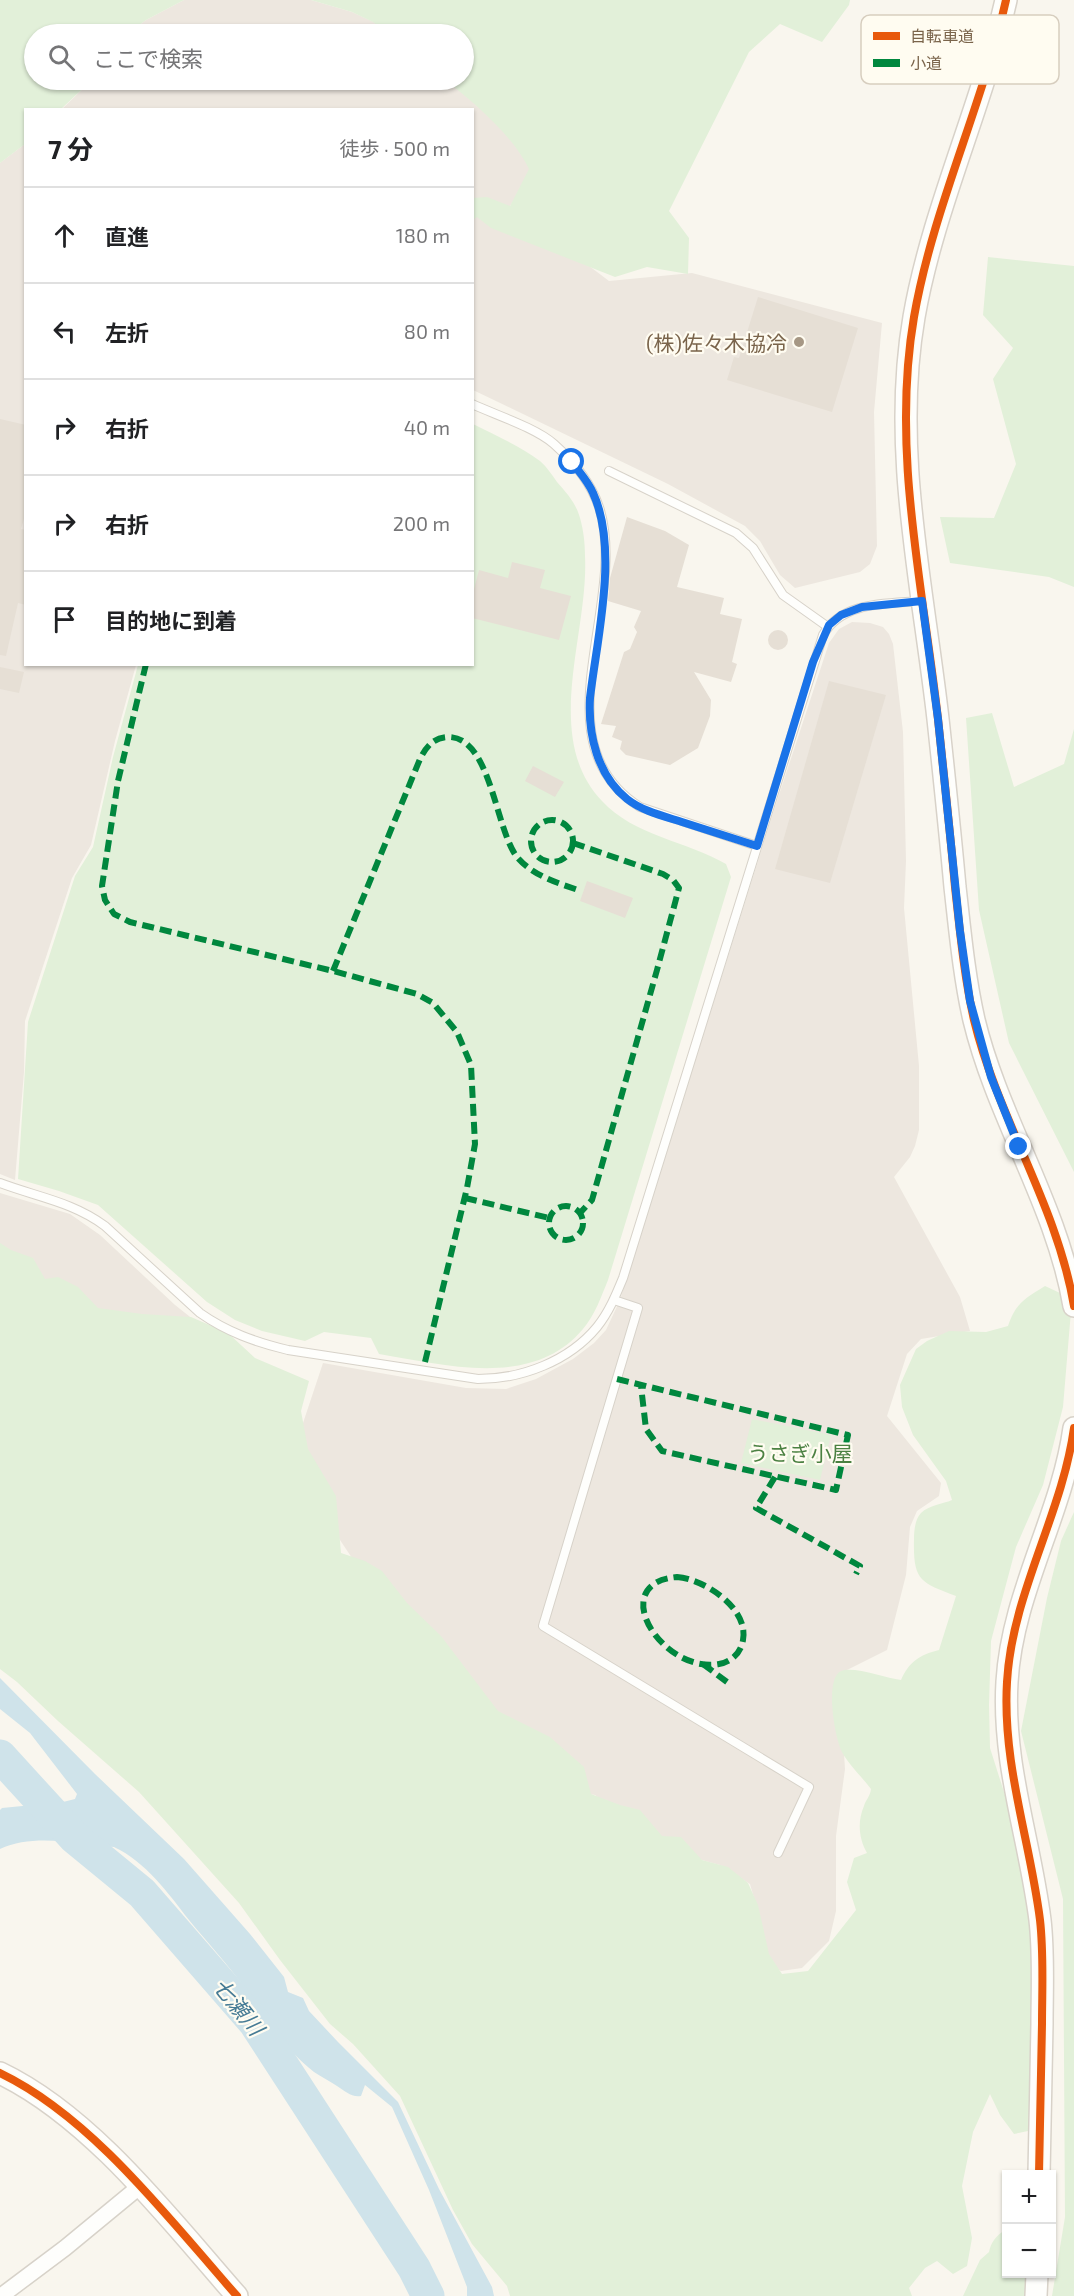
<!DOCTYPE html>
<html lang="ja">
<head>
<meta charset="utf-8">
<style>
	body { margin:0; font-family:"Exo 2","Noto Sans JP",sans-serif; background:#f2f2f2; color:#202124 }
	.controls { position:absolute; right:18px; bottom:18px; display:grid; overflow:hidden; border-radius:0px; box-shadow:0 2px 4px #0004 }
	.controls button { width:54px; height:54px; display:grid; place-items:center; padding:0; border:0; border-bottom:2px solid #e0e0e0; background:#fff; color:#202124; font:30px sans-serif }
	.stop { position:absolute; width:18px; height:18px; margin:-14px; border:4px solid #1a73e8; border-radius:50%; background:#fff }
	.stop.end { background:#1a73e8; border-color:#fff; box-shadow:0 2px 6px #0008 }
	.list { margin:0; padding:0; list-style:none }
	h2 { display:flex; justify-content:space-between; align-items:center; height:78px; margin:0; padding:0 24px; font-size:26px }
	h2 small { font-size:20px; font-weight:400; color:#757577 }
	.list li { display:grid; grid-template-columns:39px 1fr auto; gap:18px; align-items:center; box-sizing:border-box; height:96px; padding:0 24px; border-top:2px solid #e0e0e0 }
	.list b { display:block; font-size:22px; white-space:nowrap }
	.list em { font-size:20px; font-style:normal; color:#757577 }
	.icon { flex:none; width:33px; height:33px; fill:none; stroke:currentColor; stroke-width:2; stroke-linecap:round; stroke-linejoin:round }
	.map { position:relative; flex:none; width:1074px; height:2296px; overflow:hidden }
	.search { position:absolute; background:#fff; box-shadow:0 2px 4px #0004; left:24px; top:24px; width:450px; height:66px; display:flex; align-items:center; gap:15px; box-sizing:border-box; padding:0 21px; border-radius:33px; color:#757577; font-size:22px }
	.panel { position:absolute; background:#fff; box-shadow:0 2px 4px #0004; left:24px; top:108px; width:450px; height:558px; border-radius:0px }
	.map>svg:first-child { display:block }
</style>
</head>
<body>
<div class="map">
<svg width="1074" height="2296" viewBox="0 0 1074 2296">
	<rect width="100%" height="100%" fill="#f9f6ee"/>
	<g fill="#ede7df">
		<polygon points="184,0 311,0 352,12 400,34 127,34 146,20"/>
		<polygon points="92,80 458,80 540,162 510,206 609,281 692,273 882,323 874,412 877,546 870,564 860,572 795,588 780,575 760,541 745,526 668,484 473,390 472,110 61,110"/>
		<polygon points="25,144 26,664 136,665 115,741 91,845 72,878 25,1021 24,1072 15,1180 0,1174 0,163"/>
		<polygon points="852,622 870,623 883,627 889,634 893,644 903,732 906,861 904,908 919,1066 919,1130 915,1146 910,1157 894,1177 960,1297 970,1331 921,1339 907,1354 887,1416 941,1483 939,1496 917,1511 910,1527 906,1575 887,1650 847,1670 841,1707 845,1769 836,1836 836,1911 829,1941 802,1968 781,1971 768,1964 761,1922 750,1884 720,1865 673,1852 595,1795 567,1790 352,1558 334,1531 308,1464 301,1429 323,1363 466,1388 506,1389 536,1379 573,1359 594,1343 606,1330 620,1300 773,813 829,643 839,629"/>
		<polygon points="0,1193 70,1214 100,1235 175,1305 199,1324 188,1341 0,1289"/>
	</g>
	<g fill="#e2f0d9">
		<polygon points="0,0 184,0 146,20 127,34 34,34 34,80 92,80 61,109 26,110 25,144 0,163"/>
		<path d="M311,0H850L849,5L822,42L780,24L749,52L669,211L689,238L688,274L647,267L615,277L491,228L477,217L473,220V198L487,197L510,206L529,169C514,137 473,101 445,80H464V34H389L373,22L352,12Z"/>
		<polygon points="988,257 1074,266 1074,587 1049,577 950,563 940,517 994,518 1016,464 993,379 1013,348 983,315"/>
		<path d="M473,424C495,435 520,446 540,461C547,467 552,475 557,482C565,491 574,501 578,512C583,525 585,542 585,556C589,634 541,737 602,801C634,836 687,841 726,864L731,877L608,1280C601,1297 595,1315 583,1329C533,1389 445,1365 379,1354L371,1338L324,1332L305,1341L262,1331L235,1320L207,1302L98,1205L59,1191L18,1179L28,1022L75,876L93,847L113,757L138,665L472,664Z"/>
		<polygon points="992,713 1014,787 1064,764 1074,729 1074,1172 1009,1043 979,910 966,718"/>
		<path d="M0,1243L11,1250L33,1258L45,1279L58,1277L78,1287L98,1308L142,1314L191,1317L228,1333L255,1358L309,1381L301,1411L308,1449L336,1496L341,1553L365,1561L382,1571L407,1603L441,1636L498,1711L550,1737L584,1767L591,1794L620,1805L640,1810L662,1836L681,1837L702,1860L728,1867L748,1883L758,1905L769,1954L782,1974L808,1971L856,1910L847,1882L854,1858L867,1853C859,1839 857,1822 864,1806C866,1799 870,1797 871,1789C862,1777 849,1765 842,1752C835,1739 824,1679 841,1671C854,1666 885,1678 901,1680C909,1662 919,1655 939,1650L956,1596C920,1582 913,1581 914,1539C914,1531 915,1519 921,1513C929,1505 943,1504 952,1500L946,1481L913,1435L902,1407L900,1385L916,1349L927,1341L949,1331L986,1332L1008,1326C1016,1303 1024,1299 1045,1286L1060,1293L1071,1311L1063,1407L1043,1485L1016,1547L991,1641L989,1705L990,1748L1010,1811L1028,1901L1034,1974L1030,2030L1032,2094L1028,2131L1014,2134L1000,2115L990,2094L973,2132L962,2186L972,2238L967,2266L953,2274L937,2261L925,2268L909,2288L912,2296H510L507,2286L472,2244L453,2210L400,2096L353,2044L330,2024L280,1960L239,1903L139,1792L58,1721L17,1682L0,1669Z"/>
		<polygon points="752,1419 831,1435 820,1480 741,1463"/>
		<polygon points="1074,1512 1074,2296 1052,2296 1065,2217 1063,1899 1021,1731 1047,1598 1061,1541"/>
		<path d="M1005,2230H1006V2274H1025V2296H963L980,2260L989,2252C991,2242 996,2236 1005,2230Z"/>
	</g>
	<path fill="#cfe3ea" d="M0,1678L95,1774L184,1859L250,1934L284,1977L288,1992L303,1998L309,2011L338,2042L398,2102L439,2189L492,2287L494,2296H467V2287L429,2190L392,2107L365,2085L361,2096C352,2098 345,2091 337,2086C330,2081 321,2077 314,2072C286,2050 267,2020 247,1991C229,1966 208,1943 189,1920C168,1893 146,1862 114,1847C78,1844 34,1833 0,1849V1810L2,1808L63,1802L75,1799L77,1794L30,1733L0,1709Z"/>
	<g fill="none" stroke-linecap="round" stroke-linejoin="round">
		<polyline stroke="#cfe3ea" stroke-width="33" points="0,1756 75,1838 142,1893 255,2023 414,2268 428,2296"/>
	</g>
	<g fill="#e6dfd5">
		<polygon points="758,297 858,328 832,412 727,380 734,357 739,358"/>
		<polygon points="0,419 26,425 26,512 21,529 26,530 26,605 18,603 6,656 0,655"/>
		<polygon points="627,517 665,531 689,545 677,587 724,598 720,614 742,619 732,662 737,664 731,682 694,672 711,700 710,716 698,748 670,765 626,755 620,749 622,741 612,737 616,726 601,724 624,652 630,649 637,632 634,627 641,611 608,601 610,578"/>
		<polygon points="512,562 545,570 540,588 571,596 559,640 472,618 472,597 479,570 508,578"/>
		<circle cx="778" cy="640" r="10"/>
		<polygon points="0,667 24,672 19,693 0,689"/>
		<polygon points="829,681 886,695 830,883 775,869"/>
		<polygon points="533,766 564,782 555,797 525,781"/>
		<polygon points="587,881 633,898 625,918 580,901"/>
	</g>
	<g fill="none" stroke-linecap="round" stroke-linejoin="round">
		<g stroke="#d7d2c9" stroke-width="10">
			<g id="lane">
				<path d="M472,404C496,415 536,428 554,444C573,461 591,483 599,507C630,602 536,742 640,807L757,846"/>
				<polyline points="609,471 736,533 753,548 783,595 828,627"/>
				<path d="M0,1183C37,1197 73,1202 105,1226L200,1313C227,1332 255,1342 288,1350L478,1379C522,1379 569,1361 597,1327C609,1312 616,1295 623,1278L823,635C842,601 887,604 921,601"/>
				<polyline points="614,1300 638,1308 543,1626 809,1787 778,1853"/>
			</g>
		</g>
		<g stroke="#d7d2c9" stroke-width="18">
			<polyline id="street" points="1,2296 65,2248 139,2187"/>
		</g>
		<g stroke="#d8d2c9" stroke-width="24">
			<g id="secondary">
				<path d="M1006,0C982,107 933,208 914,317C891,450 923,586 938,719C944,775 950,831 955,887C960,931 964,976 974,1020C998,1119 1057,1205 1074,1306"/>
				<path d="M0,2073C92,2117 170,2220 237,2296"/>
				<path d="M1039,2174C1040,2124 1041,2074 1042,2024C1042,1990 1044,1955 1040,1920C1030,1840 1002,1764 1007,1682C1012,1593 1062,1515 1074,1428"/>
				<polyline points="1036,2296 1037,2274"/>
			</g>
		</g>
		<use href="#lane" stroke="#fefefc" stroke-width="8"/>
		<use href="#street" stroke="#fefefc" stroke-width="15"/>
		<use href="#secondary" stroke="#fefefc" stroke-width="21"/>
		<g stroke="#00873e" stroke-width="6" stroke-dasharray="12 6" stroke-linecap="butt">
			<polyline points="146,664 118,781 102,886 105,900 114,914 130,922 333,971 417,994 433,1003 457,1032 471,1065 475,1144 467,1188 425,1362"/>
			<circle cx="552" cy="841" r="21"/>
			<polyline points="573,843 663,874 673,880 679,888 657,970 592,1200 580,1213"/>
			<path d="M333,971L420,759C426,747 433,738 447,737C491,735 495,829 517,857C533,876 558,883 581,891"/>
			<polyline points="465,1198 549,1218"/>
			<circle cx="566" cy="1223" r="17"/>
			<polyline points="617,1379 848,1435 836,1490 662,1451 646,1429 641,1386"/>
			<polyline points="775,1477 756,1508 860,1566 856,1574"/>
			<path d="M677,1577C704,1579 749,1608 743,1640C741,1653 731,1662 719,1664C662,1674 605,1583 677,1577Z"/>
			<polyline points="703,1664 727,1682"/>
		</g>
		<g stroke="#fffcf1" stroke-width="11">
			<g id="cycleway">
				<path d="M1006,0C982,107 933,208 914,317C891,450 923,586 938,719C944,775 950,831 955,887C960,931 964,976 974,1020C998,1119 1057,1205 1074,1306"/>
				<path d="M0,2073C92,2117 170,2220 237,2296"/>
				<path d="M1039,2174C1040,2124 1041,2074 1042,2024C1042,1990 1044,1955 1040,1920C1030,1840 1002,1764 1007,1682C1012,1593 1062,1515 1074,1428"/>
			</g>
		</g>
		<use href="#cycleway" stroke="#e8590c" stroke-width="8"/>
	</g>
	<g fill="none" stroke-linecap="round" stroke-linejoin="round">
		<path stroke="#1a73e8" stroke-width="8" d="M572,462C579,472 588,481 593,493C619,549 597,638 590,698C588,734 597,775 627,799C642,811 663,816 682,822C707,830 732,838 757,846L813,662L829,625L841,615L862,607L922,601L938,719L960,931L970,1001L991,1077L1019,1147"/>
	</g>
	<circle fill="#a69784" stroke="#fffcf1" stroke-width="2" cx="799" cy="342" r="6"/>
	<g text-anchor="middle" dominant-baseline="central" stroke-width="4.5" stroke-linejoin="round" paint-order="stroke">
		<g font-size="21" fill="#7a644b" stroke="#fffcf1" text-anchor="end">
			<text x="787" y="342">(株)佐々木協冷</text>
		</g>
		<g font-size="21" fill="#4b8142" stroke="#fffcf1">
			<text x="800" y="1452">うさぎ小屋</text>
		</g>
		<g font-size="22" font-style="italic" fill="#467b95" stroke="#fffcf1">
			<text transform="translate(239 2006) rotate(51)">七瀬川</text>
		</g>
	</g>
	<rect x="861" y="15" width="198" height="69" rx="9" fill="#fffcf1" stroke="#d7cebf" stroke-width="1.5"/>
	<rect x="873" y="32" width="27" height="8" fill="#e8590c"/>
	<rect x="873" y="59" width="27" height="8" fill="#00873e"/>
	<g font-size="16" fill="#7a644b">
		<text x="910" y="42">自転車道</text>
		<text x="910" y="69">小道</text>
	</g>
</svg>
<div class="controls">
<button>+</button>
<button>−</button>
</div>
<div class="stop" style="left:572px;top:462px"></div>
<div class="stop end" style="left:1019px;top:1147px"></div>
<div class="search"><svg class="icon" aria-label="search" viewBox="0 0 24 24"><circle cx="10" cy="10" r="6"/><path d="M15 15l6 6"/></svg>ここで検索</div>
<section class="panel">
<h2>7 分<small>徒歩 · 500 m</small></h2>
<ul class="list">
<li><svg class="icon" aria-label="ahead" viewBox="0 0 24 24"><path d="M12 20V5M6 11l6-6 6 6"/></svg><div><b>直進</b></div><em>180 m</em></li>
<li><svg class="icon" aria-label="left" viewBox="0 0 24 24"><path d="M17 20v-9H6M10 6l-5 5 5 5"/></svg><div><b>左折</b></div><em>80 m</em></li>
<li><svg class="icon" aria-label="right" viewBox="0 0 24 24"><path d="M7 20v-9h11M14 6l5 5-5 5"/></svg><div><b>右折</b></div><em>40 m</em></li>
<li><svg class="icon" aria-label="right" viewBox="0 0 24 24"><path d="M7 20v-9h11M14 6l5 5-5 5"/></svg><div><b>右折</b></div><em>200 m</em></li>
<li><svg class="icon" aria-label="arrive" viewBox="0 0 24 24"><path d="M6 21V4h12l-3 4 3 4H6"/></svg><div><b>目的地に到着</b></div></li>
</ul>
</section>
</div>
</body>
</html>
